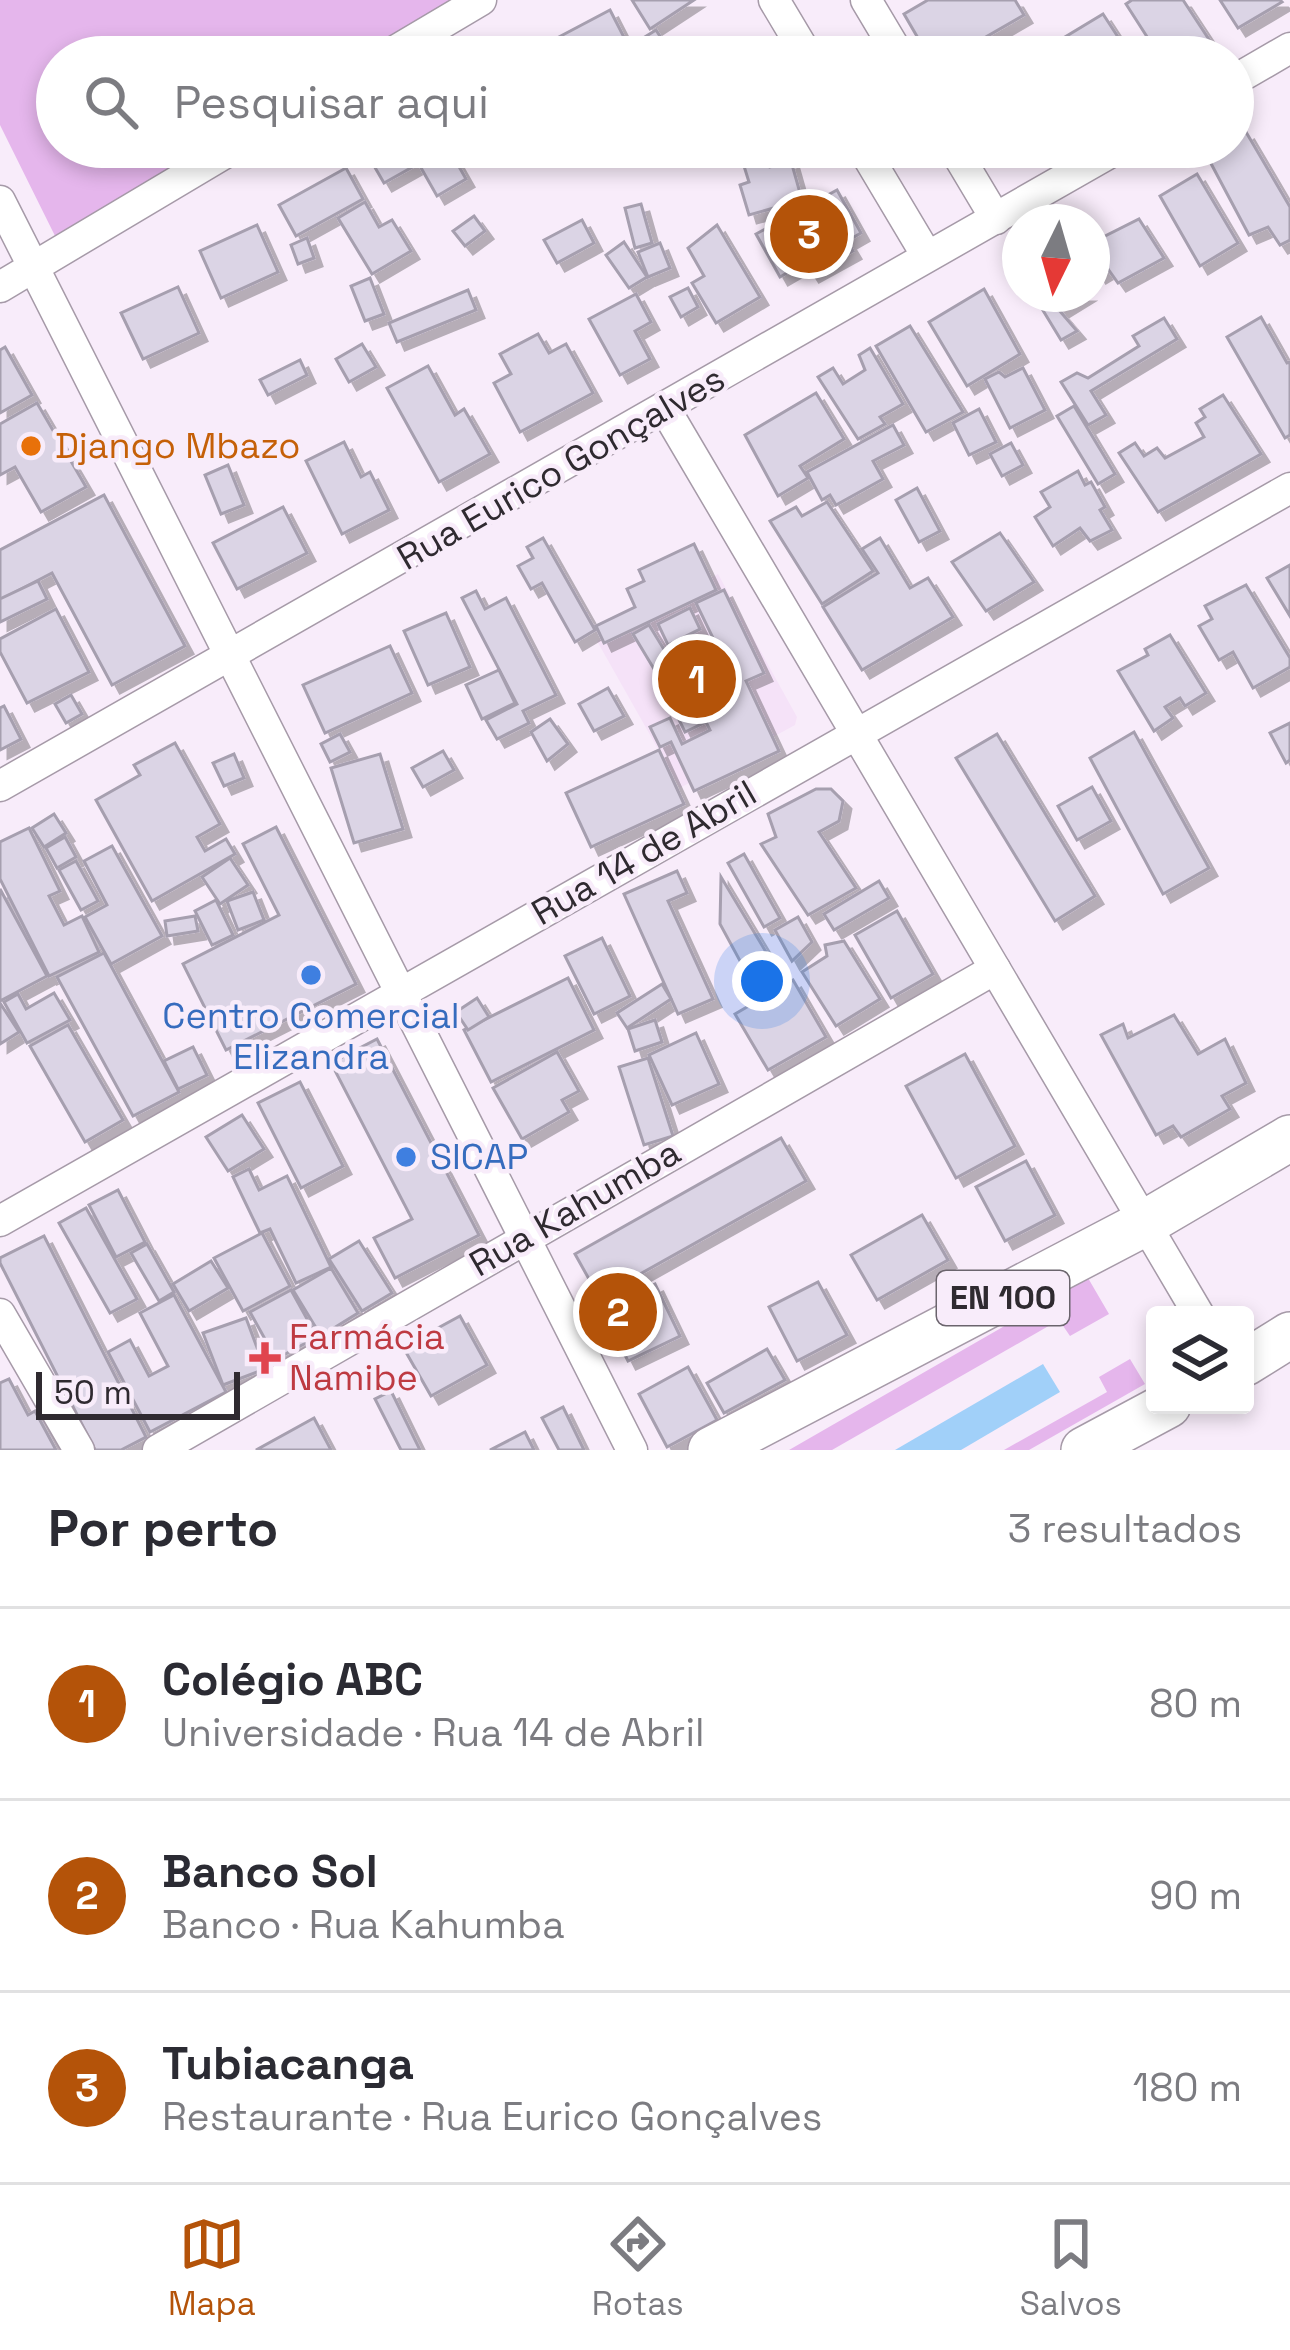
<!DOCTYPE html>
<html lang="pt">
<head>
<meta charset="utf-8">
<style>
	body { margin:0; font-family:"Space Grotesk",sans-serif; background:#f2f2f3; color:#2b2b33 }
	.controls { position:absolute; right:36px; bottom:36px; display:grid; overflow:hidden; border-radius:12px; box-shadow:0 6px 18px #0003 }
	.controls button { width:108px; height:108px; display:grid; place-items:center; padding:0; border:0; border-bottom:3px solid #e1e1e2; background:#fff; color:#2b2b33; font:60px sans-serif }
	.compass { position:absolute; left:1002px; top:204px; width:108px; height:108px; border-radius:50%; background:#fff; box-shadow:0 6px 18px #0003; rotate:185deg }
	.scale { position:absolute; left:36px; bottom:30px; width:204px; box-sizing:border-box; padding-left:12px; border:6px solid #2f2a30; border-top:0; font-size:33px; line-height:42px; white-space:nowrap; color:#2f2a30; -webkit-text-stroke:9px #f8ecfa; paint-order:stroke }
	.you { position:absolute; left:762px; top:981px; width:42px; height:42px; margin:-30px; border:9px solid #fff; border-radius:50%; background:#1a73e8; box-shadow:0 0 0 18px #1a73e833 }
	.badge { display:grid; place-items:center; width:78px; height:78px; border-radius:50%; background:#b45309; color:#fff; font-size:39px; font-weight:700 }
	.pin { position:absolute; translate:-50% -50%; border:6px solid #fff; box-shadow:0 3px 12px #0006 }
	.list { margin:0; padding:0; list-style:none }
	h2 { display:flex; justify-content:space-between; align-items:center; height:156px; margin:0; padding:0 48px; font-size:51px }
	h2 small { font-size:39px; font-weight:400; color:#7c7c81 }
	.list li { display:grid; grid-template-columns:78px 1fr auto; gap:36px; align-items:center; box-sizing:border-box; height:192px; padding:0 48px; border-top:3px solid #e1e1e2 }
	.list b { display:block; font-size:45px; white-space:nowrap }
	.list p { margin:0; font-size:39px; white-space:nowrap; color:#7c7c81 }
	.list em { font-size:39px; font-style:normal; color:#7c7c81 }
	.icon { flex:none; width:66px; height:66px; fill:none; stroke:currentColor; stroke-width:2; stroke-linecap:round; stroke-linejoin:round }
	.map { position:relative; flex:none; width:1290px; height:1450px; overflow:hidden }
	.search { position:absolute; background:#fff; box-shadow:0 6px 18px #0003; left:36px; right:36px; top:36px; height:132px; display:flex; align-items:center; gap:30px; box-sizing:border-box; padding:0 42px; border-radius:66px; color:#7c7c81; font-size:45px }
	.sheet { height:732px; background:#fff }
	nav { display:flex; justify-content:space-around; align-items:center; box-sizing:border-box; height:168px; border-top:3px solid #e1e1e2; background:#fff; font-size:33px; color:#7c7c81 }
	nav a { display:grid; justify-items:center; gap:6px }
	nav .on { color:#b45309 }
	.map>svg:first-child { display:block }
</style>
</head>
<body>
<div class="map">
<svg width="1290" height="1450" viewBox="0 0 1290 1450">
	<defs>
		<filter id="shadow"><feDropShadow dx="8" dy="8" stdDeviation="0" flood-color="#0004"/></filter>
	</defs>
	<rect width="100%" height="100%" fill="#f8ecfa"/>
	<polygon fill="#f5e2f8" points="718,574 797,717 795,725 680,788 597,641"/>
	<g fill="#e5b6ec">
		<polygon points="0,0 481,0 385,57 57,57 57,147 235,147 62,250 0,125"/>
		<polygon points="1088,1278 1109,1314 1070,1336 1059,1320 832,1450 789,1450"/>
		<polygon points="1130,1359 1145,1384 1029,1450 1004,1450 1107,1392 1099,1377"/>
	</g>
	<polygon fill="#a1d0f9" points="1043,1364 1060,1392 961,1450 895,1450"/>
	<g fill="#dbd4e5" stroke="#a69faf" stroke-width="3" filter="url(#shadow)">
		<polygon points="632,0 694,0 650,29"/>
		<polygon points="928,0 1015,0 1024,15 951,57 929,57 904,14"/>
		<polygon points="1132,0 1183,0 1210,41 1183,57 1160,57 1126,4"/>
		<polygon points="1220,0 1280,0 1282,2 1238,28"/>
		<polygon points="610,10 628,45 605,57 543,57 538,48"/>
		<polygon points="1103,14 1131,57 1071,57 1060,40"/>
		<polygon points="656,30 673,57 651,57 640,40"/>
		<polygon points="1246,132 1290,207 1290,240 1280,245 1268,227 1249,235 1207,156 1222,147 1233,147 1233,140"/>
		<polygon points="375,147 448,147 384,183 366,152"/>
		<polygon points="751,147 765,147 770,167 791,161 802,200 749,215 740,185 749,182 739,150"/>
		<polygon points="449,149 466,179 437,196 420,166"/>
		<polygon points="346,168 363,199 296,236 279,205"/>
		<polygon points="1197,174 1238,243 1200,266 1160,196"/>
		<polygon points="837,190 861,233 847,241 853,251 811,274 804,263 780,277 756,234"/>
		<polygon points="365,202 379,227 392,220 411,251 372,274 338,218"/>
		<polygon points="641,204 652,243 635,248 625,208"/>
		<polygon points="474,216 485,231 465,246 453,231"/>
		<polygon points="1139,219 1164,258 1118,283 1108,269 1098,275 1092,264 1092,227 1099,239"/>
		<polygon points="582,220 594,243 557,263 544,240"/>
		<polygon points="257,225 278,272 221,298 200,251"/>
		<polygon points="717,225 760,297 716,323 692,283 704,276 688,248"/>
		<polygon points="307,238 314,258 298,264 291,245"/>
		<polygon points="624,242 647,277 629,288 606,255"/>
		<polygon points="660,243 670,268 648,277 638,252"/>
		<polygon points="370,278 384,314 365,321 351,286"/>
		<polygon points="178,287 199,333 143,359 121,313"/>
		<polygon points="688,288 698,307 681,317 670,297"/>
		<polygon points="984,289 1020,354 967,386 929,322"/>
		<polygon points="468,290 476,310 397,342 389,323"/>
		<polygon points="636,294 651,322 635,331 650,359 620,375 589,319"/>
		<polygon points="1033,294 1085,294 1059,310 1077,331 1061,340"/>
		<polygon points="1261,317 1287,363 1290,362 1290,435 1285,438 1227,337"/>
		<polygon points="1164,318 1177,339 1091,391 1106,415 1088,425 1061,382 1077,373 1088,378 1139,346 1133,336"/>
		<polygon points="910,326 963,412 926,432 876,346"/>
		<polygon points="538,334 549,353 566,344 593,393 520,432 494,383 511,374 500,354"/>
		<polygon points="362,344 376,367 349,382 336,359"/>
		<polygon points="5,347 32,395 0,413 0,350"/>
		<polygon points="870,348 903,404 880,417 885,424 858,439 818,377 833,368 843,384 865,370 859,355"/>
		<polygon points="300,360 307,375 268,395 260,380"/>
		<polygon points="428,366 455,415 464,409 490,454 439,482 387,388"/>
		<polygon points="1023,368 1045,410 1010,428 985,379 999,372 1005,377"/>
		<polygon points="816,393 844,439 800,466 808,478 778,496 745,435"/>
		<polygon points="1223,395 1261,454 1158,512 1119,453 1135,443 1144,456 1157,448 1165,458 1204,437 1196,423 1205,417 1200,409"/>
		<polygon points="37,403 86,487 41,512 15,467 0,475 0,424"/>
		<polygon points="1074,406 1115,474 1098,484 1057,416"/>
		<polygon points="979,409 996,442 969,455 953,423"/>
		<polygon points="893,425 904,445 873,461 883,479 836,505 830,495 822,500 807,472"/>
		<polygon points="344,442 361,477 370,472 389,510 342,534 306,461"/>
		<polygon points="1011,443 1023,465 1002,476 990,454"/>
		<polygon points="228,465 244,505 221,514 205,475"/>
		<polygon points="1078,471 1085,485 1091,482 1105,507 1100,510 1112,530 1090,541 1080,528 1053,546 1035,517 1050,507 1041,492"/>
		<polygon points="917,488 940,531 919,542 896,500"/>
		<polygon points="104,495 185,646 112,685 52,573 0,600 0,550"/>
		<polygon points="827,502 873,571 822,604 770,521 796,507 802,516"/>
		<polygon points="283,507 307,553 237,589 213,543"/>
		<polygon points="1000,533 1034,582 986,611 952,562"/>
		<polygon points="543,538 595,630 575,642 542,583 531,589 518,566 533,558 527,547"/>
		<polygon points="880,538 910,588 928,578 953,617 862,670 823,607 878,573 862,549"/>
		<polygon points="694,544 716,590 604,643 596,626 635,607 627,589 644,581 639,570"/>
		<polygon points="1290,565 1290,616 1267,578"/>
		<polygon points="38,581 47,599 0,622 0,599"/>
		<polygon points="1246,585 1290,658 1290,667 1253,688 1233,652 1219,660 1199,626 1212,619 1205,606"/>
		<polygon points="724,590 764,673 746,681 779,751 694,791 671,742 660,747 650,727 670,718 682,744 710,730 706,722 685,732 663,687 684,678 693,697 718,685 700,647 714,640 696,603"/>
		<polygon points="476,591 485,609 506,598 556,695 523,711 529,723 497,739 486,720 517,704 462,598"/>
		<polygon points="690,608 700,629 668,645 658,624"/>
		<polygon points="56,609 89,672 27,703 0,652 0,639"/>
		<polygon points="446,613 470,667 428,685 404,631"/>
		<polygon points="649,625 679,674 663,684 633,634"/>
		<polygon points="1170,635 1206,693 1185,706 1180,698 1165,707 1173,718 1154,731 1118,671 1148,655 1145,649"/>
		<polygon points="390,646 412,693 325,733 303,685"/>
		<polygon points="704,666 714,684 695,694 685,675"/>
		<polygon points="499,670 515,703 482,719 466,685"/>
		<polygon points="608,688 624,716 594,731 579,704"/>
		<polygon points="71,695 82,714 66,723 55,704"/>
		<polygon points="4,706 21,739 0,750 0,708"/>
		<polygon points="550,719 568,744 547,761 531,732"/>
		<polygon points="1290,723 1290,760 1286,763 1270,733"/>
		<polygon points="1134,732 1209,868 1163,894 1090,758"/>
		<polygon points="340,734 350,752 330,762 321,744"/>
		<polygon points="997,734 1095,896 1055,921 956,758"/>
		<polygon points="175,743 220,824 197,837 205,851 226,839 235,854 152,901 96,800 140,775 134,765"/>
		<polygon points="659,750 684,804 591,847 566,793"/>
		<polygon points="443,751 454,770 423,787 412,768"/>
		<polygon points="234,754 244,778 224,786 213,763"/>
		<polygon points="380,754 403,829 354,843 331,768"/>
		<polygon points="1092,787 1111,821 1077,840 1058,806"/>
		<polygon points="816,789 831,789 843,801 839,821 819,832 856,888 808,915 761,844 776,837 768,814"/>
		<polygon points="54,814 66,833 44,847 32,828"/>
		<polygon points="276,827 356,984 226,1050 183,964 279,915 243,844"/>
		<polygon points="29,828 60,891 49,896 64,925 82,916 99,952 49,976 0,879 0,842"/>
		<polygon points="65,837 76,857 57,868 46,848"/>
		<polygon points="112,846 162,936 111,964 85,917 107,905 84,861"/>
		<polygon points="744,854 780,918 764,927 728,863"/>
		<polygon points="230,858 248,885 220,904 202,877"/>
		<polygon points="76,861 98,901 81,910 59,870"/>
		<polygon points="677,871 687,893 668,901 713,999 678,1014 624,894"/>
		<polygon points="721,877 769,957 760,968 772,988 759,996 720,924"/>
		<polygon points="879,881 889,898 834,930 824,914"/>
		<polygon points="0,889 47,976 0,1001"/>
		<polygon points="253,892 264,920 238,930 227,901"/>
		<polygon points="216,900 233,935 212,945 195,911"/>
		<polygon points="897,911 933,974 891,998 855,935"/>
		<polygon points="195,916 198,931 167,936 165,921"/>
		<polygon points="798,917 812,942 792,961 775,930"/>
		<polygon points="602,938 630,996 594,1014 565,956"/>
		<polygon points="844,941 880,999 836,1026 802,972 827,956 825,945"/>
		<polygon points="104,953 179,1092 133,1116 57,977"/>
		<polygon points="568,978 594,1030 491,1082 464,1030"/>
		<polygon points="793,980 826,1037 768,1070 735,1014"/>
		<polygon points="662,984 671,999 627,1028 617,1013"/>
		<polygon points="54,993 70,1020 27,1043 4,1002 18,994 26,1009"/>
		<polygon points="477,998 489,1017 468,1030 456,1012"/>
		<polygon points="0,1003 19,1032 0,1044"/>
		<polygon points="1174,1015 1198,1054 1225,1039 1246,1083 1222,1096 1230,1109 1181,1137 1173,1126 1156,1135 1101,1035 1123,1024 1128,1038"/>
		<polygon points="655,1020 662,1042 635,1051 628,1029"/>
		<polygon points="68,1025 123,1120 85,1142 30,1046"/>
		<polygon points="696,1033 719,1084 672,1105 649,1055"/>
		<polygon points="377,1039 479,1235 395,1278 374,1238 412,1219 331,1063"/>
		<polygon points="193,1047 207,1075 178,1089 164,1061"/>
		<polygon points="557,1052 579,1091 562,1100 569,1112 522,1139 493,1088"/>
		<polygon points="965,1054 1015,1146 956,1178 906,1086"/>
		<polygon points="648,1058 673,1136 644,1145 619,1067"/>
		<polygon points="300,1082 343,1166 301,1188 258,1103"/>
		<polygon points="242,1115 264,1149 228,1171 206,1137"/>
		<polygon points="781,1138 806,1181 599,1297 575,1254"/>
		<polygon points="1026,1161 1055,1215 1005,1241 976,1187"/>
		<polygon points="249,1169 259,1190 287,1176 331,1267 296,1283 270,1229 260,1233 233,1177"/>
		<polygon points="118,1190 145,1242 116,1257 89,1205"/>
		<polygon points="86,1208 137,1299 110,1313 59,1223"/>
		<polygon points="922,1215 948,1260 877,1300 851,1255"/>
		<polygon points="262,1233 290,1286 243,1311 214,1258"/>
		<polygon points="44,1236 146,1437 121,1450 95,1450 0,1263 0,1258"/>
		<polygon points="359,1241 392,1293 362,1311 329,1259"/>
		<polygon points="147,1244 174,1292 159,1301 131,1253"/>
		<polygon points="211,1261 228,1288 189,1311 173,1284"/>
		<polygon points="331,1268 358,1313 321,1336 293,1290"/>
		<polygon points="818,1282 847,1335 797,1361 769,1307"/>
		<polygon points="655,1284 680,1336 628,1361 602,1310"/>
		<polygon points="291,1290 317,1337 276,1359 250,1312"/>
		<polygon points="174,1295 226,1392 150,1432 108,1352 130,1340 149,1376 168,1366 140,1313"/>
		<polygon points="460,1316 487,1365 431,1396 403,1347"/>
		<polygon points="246,1318 265,1369 223,1385 203,1333"/>
		<polygon points="767,1349 785,1380 724,1413 707,1383"/>
		<polygon points="688,1367 717,1420 667,1447 639,1394"/>
		<polygon points="9,1379 28,1415 35,1411 56,1450 0,1450 0,1383"/>
		<polygon points="391,1391 420,1450 401,1450 375,1399"/>
		<polygon points="563,1407 584,1450 559,1450 542,1418"/>
		<polygon points="314,1418 331,1450 256,1450"/>
		<polygon points="525,1432 534,1450 490,1450"/>
	</g>
	<g fill="none" stroke-linecap="round" stroke-linejoin="round">
		<g stroke="#a69aa8" stroke-width="33">
			<g id="minor">
				<polyline points="774,0 808,57"/>
				<polyline points="866,0 900,57"/>
				<polyline points="385,57 481,0"/>
				<polyline points="1233,81 1290,48"/>
				<polyline points="862,147 927,256"/>
				<polyline points="953,147 996,219"/>
				<path d="M0,201C208,619 423,1033 632,1450"/>
				<polyline points="0,287 235,147"/>
				<polyline points="665,409 1199,1315"/>
				<polyline points="0,786 1120,147"/>
				<polyline points="0,1221 1290,488"/>
				<polyline points="0,1314 79,1450"/>
				<polyline points="158,1450 995,969"/>
			</g>
		</g>
		<g stroke="#a69aa8" stroke-width="48">
			<g id="primary">
				<polyline points="1245,1363 1290,1335"/>
				<polyline points="711,1450 1145,1223 1290,1138"/>
				<polyline points="1084,1450 1168,1405"/>
			</g>
		</g>
		<use href="#minor" stroke="#fff" stroke-width="30"/>
		<use href="#primary" stroke="#fff" stroke-width="45"/>
	</g>
	<circle fill="#e8710a" stroke="#f8ecfa" stroke-width="4.5" cx="31" cy="446" r="12"/>
	<g fill="#3f7fe0" stroke="#f8ecfa" stroke-width="4.5">
		<circle cx="311" cy="975" r="12"/>
		<circle cx="406" cy="1157" r="12"/>
	</g>
	<path fill="#e0444e" stroke="#f8ecfa" stroke-width="4.5" d="M259 1340h12v12h12v12h-12v12h-12v-12h-12v-12h12z"/>
	<g text-anchor="middle" dominant-baseline="central" stroke-width="9" stroke-linejoin="round" paint-order="stroke">
		<rect fill="#f8ecfa" stroke="#6b646d" stroke-width="3" x="937" y="1271" width="132" height="54" rx="9"/>
		<g font-size="33" font-weight="bold" fill="#2f2a30">
			<text x="1003" y="1298">EN 100</text>
		</g>
		<g font-size="36" fill="#c56008" stroke="#f8ecfa" text-anchor="start">
			<text x="55" y="446">Django Mbazo</text>
		</g>
		<g font-size="36" fill="#2f2a30" stroke="#f8ecfa">
			<text transform="translate(561 468) rotate(-30)">Rua Eurico Gonçalves</text>
			<text transform="translate(644 853) rotate(-30)">Rua 14 de Abril</text>
			<text transform="translate(575 1208) rotate(-30)">Rua Kahumba</text>
		</g>
		<g font-size="36" fill="#366cbe" stroke="#f8ecfa">
			<text x="311" y="1016">Centro Comercial<tspan x="311" dy="41">Elizandra</tspan></text>
			<text x="430" y="1157" text-anchor="start">SICAP</text>
		</g>
		<g font-size="36" fill="#be3a42" stroke="#f8ecfa" text-anchor="start">
			<text x="289" y="1337">Farmácia<tspan x="289" dy="41">Namibe</tspan></text>
		</g>
	</g>
</svg>
<div class="controls">
<button><svg class="icon" aria-label="layers" viewBox="0 0 24 24"><path d="M12 4l9 5-9 5-9-5zM3 14l9 5 9-5"/></svg></button>
</div>
<svg class="compass" viewBox="-18 -18 36 36"><path d="M0-13l5 13h-10z" fill="#e53935"/><path d="M0 13l5-13h-10z" fill="#7c7c81"/></svg>
<div class="scale">50 m</div>
<div class="you"></div>
<div class="pin badge" style="left:697px;top:679px">1</div>
<div class="pin badge" style="left:618px;top:1312px">2</div>
<div class="pin badge" style="left:809px;top:234px">3</div>
<div class="search"><svg class="icon" aria-label="search" viewBox="0 0 24 24"><circle cx="10" cy="10" r="6"/><path d="M15 15l6 6"/></svg>Pesquisar aqui</div>
</div>
<section class="sheet">
<h2>Por perto<small>3 resultados</small></h2>
<ul class="list">
<li><span class="badge">1</span><div><b>Colégio ABC</b><p>Universidade · Rua 14 de Abril</p></div><em>80 m</em></li>
<li><span class="badge">2</span><div><b>Banco Sol</b><p>Banco · Rua Kahumba</p></div><em>90 m</em></li>
<li><span class="badge">3</span><div><b>Tubiacanga</b><p>Restaurante · Rua Eurico Gonçalves</p></div><em>180 m</em></li>
</ul>
</section>
<nav>
<a class="on"><svg class="icon" aria-label="map" viewBox="0 0 24 24"><path d="M3 6l6-2 6 2 6-2v14l-6 2-6-2-6 2zM9 4v14M15 6v14"/></svg>Mapa</a>
<a><svg class="icon" aria-label="directions" viewBox="0 0 24 24"><path d="M12 3l9 9-9 9-9-9zM9 14v-3h6M13 9l2 2-2 2"/></svg>Rotas</a>
<a><svg class="icon" aria-label="saved" viewBox="0 0 24 24"><path d="M7 4h10v16l-5-4-5 4z"/></svg>Salvos</a>
</nav>
</body>
</html>
